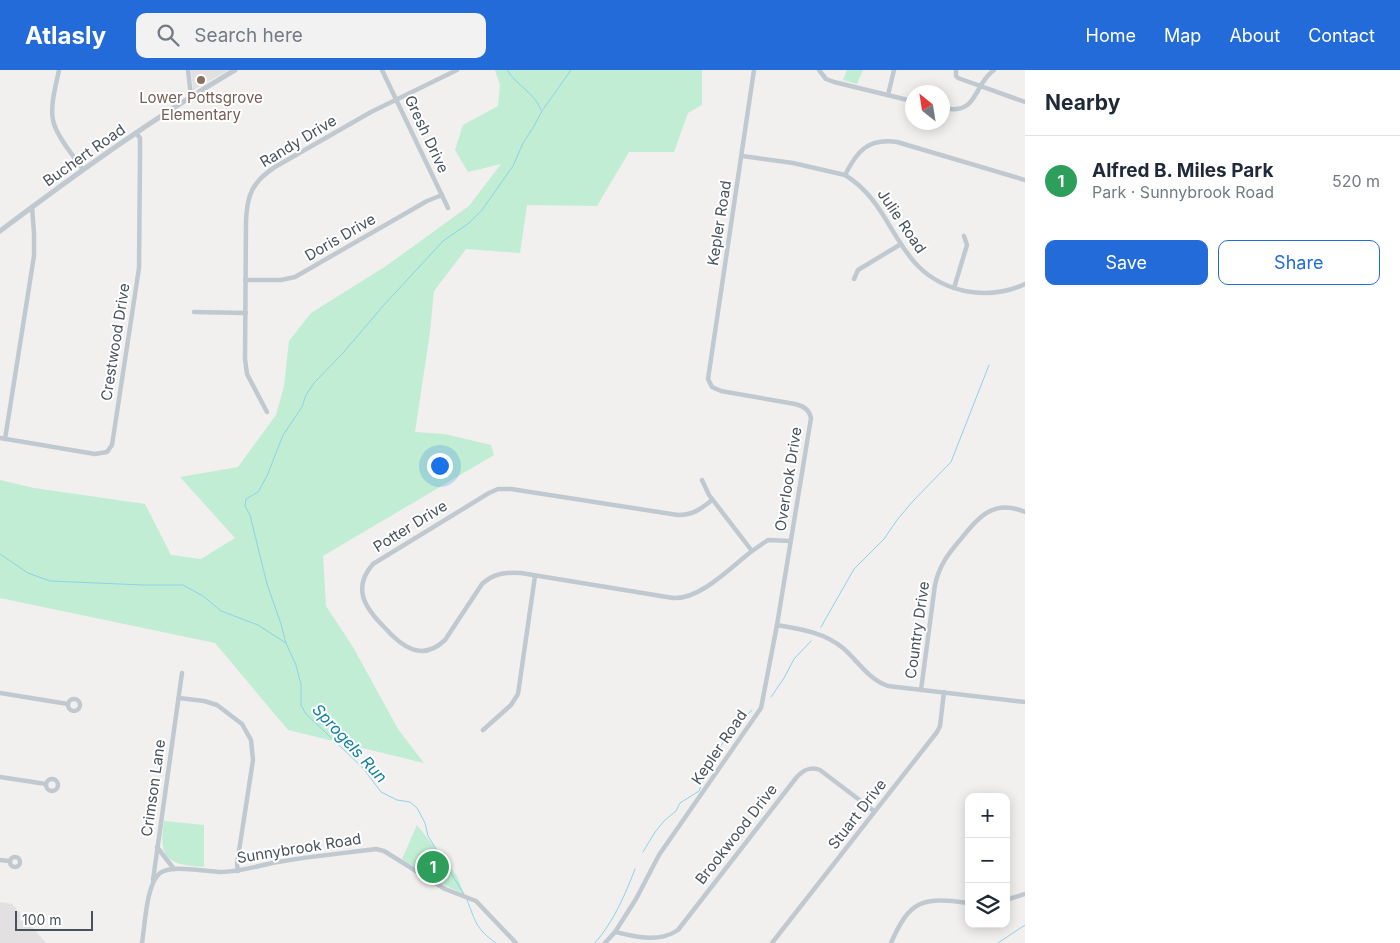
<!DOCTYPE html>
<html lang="en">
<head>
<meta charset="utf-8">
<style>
	body { margin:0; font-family:Inter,sans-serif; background:#f2f2f3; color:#1f2937 }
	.controls { position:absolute; right:15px; bottom:15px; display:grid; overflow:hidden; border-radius:10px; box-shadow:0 2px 12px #0003 }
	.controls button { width:45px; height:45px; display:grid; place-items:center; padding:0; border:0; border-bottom:1px solid #e0e1e3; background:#fff; color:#1f2937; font:25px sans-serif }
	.compass { position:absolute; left:905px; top:15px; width:45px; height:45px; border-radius:50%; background:#fff; box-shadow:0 2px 12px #0003; rotate:330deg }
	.scale { position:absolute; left:15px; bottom:12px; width:78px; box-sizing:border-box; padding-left:5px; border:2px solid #48525c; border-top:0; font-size:14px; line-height:18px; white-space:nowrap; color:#48525c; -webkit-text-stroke:4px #fff; paint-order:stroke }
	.you { position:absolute; left:439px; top:395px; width:18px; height:18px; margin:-12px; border:4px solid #fff; border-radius:50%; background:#1a73e8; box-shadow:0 0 0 8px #1a73e833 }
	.badge { display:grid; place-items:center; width:32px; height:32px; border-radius:50%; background:#226bd9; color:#fff; font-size:16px; font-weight:700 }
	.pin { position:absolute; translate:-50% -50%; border:2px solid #fff; box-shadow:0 1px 5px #0006 }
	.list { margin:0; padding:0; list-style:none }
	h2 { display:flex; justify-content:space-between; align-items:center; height:65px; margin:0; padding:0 20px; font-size:21px }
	h2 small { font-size:16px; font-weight:400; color:#747a83 }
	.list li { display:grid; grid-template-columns:32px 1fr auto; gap:15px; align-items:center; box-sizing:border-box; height:90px; padding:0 20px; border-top:1px solid #e0e1e3 }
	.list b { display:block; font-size:19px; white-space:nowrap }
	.list p { margin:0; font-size:16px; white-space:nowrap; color:#747a83 }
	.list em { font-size:16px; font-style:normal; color:#747a83 }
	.actions { display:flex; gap:10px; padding:15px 20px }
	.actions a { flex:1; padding:11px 0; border:1px solid #226bd9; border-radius:10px; text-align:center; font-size:18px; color:#226bd9 }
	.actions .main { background:#226bd9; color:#fff }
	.icon { flex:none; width:28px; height:28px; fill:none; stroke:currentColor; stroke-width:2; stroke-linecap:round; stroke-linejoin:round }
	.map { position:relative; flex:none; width:1025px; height:873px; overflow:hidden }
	header { display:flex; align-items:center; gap:30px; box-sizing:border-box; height:70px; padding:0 25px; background:#226bd9; color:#fff }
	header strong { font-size:24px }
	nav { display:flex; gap:28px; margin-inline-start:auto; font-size:18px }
	.search { width:350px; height:45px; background:#f2f2f3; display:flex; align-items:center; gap:12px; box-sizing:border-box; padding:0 18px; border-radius:10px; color:#747a83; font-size:19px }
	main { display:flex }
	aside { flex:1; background:#fff }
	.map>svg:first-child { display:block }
</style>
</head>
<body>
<header>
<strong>Atlasly</strong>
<div class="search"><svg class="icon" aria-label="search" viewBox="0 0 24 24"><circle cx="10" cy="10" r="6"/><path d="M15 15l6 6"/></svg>Search here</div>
<nav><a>Home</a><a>Map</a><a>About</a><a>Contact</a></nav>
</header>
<main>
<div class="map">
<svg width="1025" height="873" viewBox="0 0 1025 873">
	<rect width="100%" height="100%" fill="#f2efef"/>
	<g fill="#e2e0e1">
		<polygon points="191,0 229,0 193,20"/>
		<polygon points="0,832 12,834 46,873 0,873"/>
	</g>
	<g fill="#c0edd3">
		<polygon points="495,0 702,0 702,35 688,43 674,82 629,82 597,136 527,135 520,183 466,179 434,221 430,262 415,362 445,364 491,375 494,385 323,486 326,536 353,577 398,659 424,693 288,660 215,573 0,528 0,410 34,418 145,434 171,485 201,489 235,468 180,407 238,397 276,345 284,316 289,271 311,243 386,196 469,136 501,94 468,102 455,80 463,55 498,36 500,15"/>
		<polygon points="847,0 863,0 857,14 843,10"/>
		<path d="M164,751L204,755V797C168,795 158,789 164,751Z"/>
		<polygon points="417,755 457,806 464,824 440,813 402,789"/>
	</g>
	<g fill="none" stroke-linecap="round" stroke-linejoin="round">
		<g stroke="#8fd2e8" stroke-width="1">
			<path d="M507,0C516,15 535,23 541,40"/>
			<polyline points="0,484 28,503 50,511 143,515 183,515 203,526 221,541 258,555 286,573 296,595 301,615 301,635 306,644 363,698 381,722 397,730 410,732 417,738 425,753 428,766 464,824"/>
			<polyline points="821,557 854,499 884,469 897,450 913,431 951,392 989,295"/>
			<polyline points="286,573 281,554 267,514 250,445 245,436 246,429 258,422 267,406 283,365 302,337 306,325 314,313 343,283 383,236 443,171 469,153 482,140 513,96 523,73 534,56 542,41 571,0"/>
			<polyline points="771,627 784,608 794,589 811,571"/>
			<polyline points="643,782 655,762 664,751 676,741 680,733 699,721 711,691 728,665 752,640"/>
			<path d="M467,830C476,852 475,858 496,873"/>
			<path d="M595,873C614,851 625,825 635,799"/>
			<polyline points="998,873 1025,855"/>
		</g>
		<g stroke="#c0c9d0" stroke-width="4.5">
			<path d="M59,0C56,15 50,35 53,50C56,66 74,86 83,100"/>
			<polyline points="188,0 191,27"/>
			<polyline points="382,0 448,138"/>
			<polyline points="819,0 826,9 834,12 912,31"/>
			<polyline points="956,0 956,6 958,8 1025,32"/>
			<polyline points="888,25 894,0"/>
			<path d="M942,38C979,46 972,16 994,0"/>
			<path d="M742,86L793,93L845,105C857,81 868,68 897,72L1025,110"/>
			<path d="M845,105C899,138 892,205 965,221C986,225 1006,223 1025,214"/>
			<polyline points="854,209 858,200 901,174"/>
			<polyline points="245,210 281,210 295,207 427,131 442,125"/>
			<polyline points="954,218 967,175 964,166"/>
			<polyline points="194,242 246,243"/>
			<path d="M267,342L247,304L245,289L246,151C247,125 252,112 275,97L371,42L457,0"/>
			<polyline points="0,368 95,384 107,382 112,375 139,198 140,86 140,68 136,63"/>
			<polyline points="5,369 34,186 34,163 32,137"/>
			<polyline points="702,410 709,425 752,481 768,470 791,471"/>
			<path d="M712,430C701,439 693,445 678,445L511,419H498L489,423L373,494C351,519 366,539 385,558C402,577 422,592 445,570L482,514C494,503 506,502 521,503L673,528C700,530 731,497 752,481"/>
			<path d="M777,555C800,559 824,562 843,578C858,591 868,609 888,616L1025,632"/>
			<path d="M921,620L935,515C939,496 948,484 960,470C978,448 993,428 1025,442"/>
			<polyline points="0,623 68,634"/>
			<polyline points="179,628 204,631 217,635 242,654 251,670 253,690 237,794 238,801"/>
			<circle cx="74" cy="635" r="6"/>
			<polyline points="483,660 511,635 518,624 535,506"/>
			<polyline points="0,707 46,714"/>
			<circle cx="52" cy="715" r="6"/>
			<polyline points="157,777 174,799"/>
			<circle cx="15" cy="792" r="5"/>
			<polyline points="0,790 9,791"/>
			<polyline points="153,810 182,603"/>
			<polyline points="1006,830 1025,824"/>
			<path d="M615,862C636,867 659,873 678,860L796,708C803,700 810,696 820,700L874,741"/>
			<path d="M142,873C145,856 146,814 160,803C172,794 205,802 220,802C243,802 262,794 284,791C314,786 345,783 376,779L384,781L445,819L476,831L516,873"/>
			<path d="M605,873L615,862L636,829L659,785L761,638L777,555L811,348C809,339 803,336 795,334L721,321L712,317L708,309L754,0"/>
			<polyline points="772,873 937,662 940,656 944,622"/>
			<path d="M891,873C910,829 923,827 969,833"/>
		</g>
		<path stroke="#c0c9d0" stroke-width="5" d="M0,161C76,104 153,48 235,0"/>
	</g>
	<circle fill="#8d6e63" stroke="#fff" stroke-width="2" cx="201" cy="10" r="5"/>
	<g text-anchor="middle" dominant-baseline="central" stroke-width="4" stroke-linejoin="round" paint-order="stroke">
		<g font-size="15" fill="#785e54" stroke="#fff">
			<text x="201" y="27">Lower Pottsgrove<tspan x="201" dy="17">Elementary</tspan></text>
		</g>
		<g font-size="15" fill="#48525c" stroke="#fff">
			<text transform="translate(427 64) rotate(65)">Gresh Drive</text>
			<text transform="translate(298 71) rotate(-31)">Randy Drive</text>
			<text transform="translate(84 85) rotate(-35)">Buchert Road</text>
			<text transform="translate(902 151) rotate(56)">Julie Road</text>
			<text transform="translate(719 153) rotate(-81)">Kepler Road</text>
			<text transform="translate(340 167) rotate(-30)">Doris Drive</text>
			<text transform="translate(115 272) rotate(-81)">Crestwood Drive</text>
			<text transform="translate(788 409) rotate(-81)">Overlook Drive</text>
			<text transform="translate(410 456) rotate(-32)">Potter Drive</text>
			<text transform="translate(917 560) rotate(-82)">Country Drive</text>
			<text transform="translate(719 677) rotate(-56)">Kepler Road</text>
			<text transform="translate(153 718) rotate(-82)">Crimson Lane</text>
			<text transform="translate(857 744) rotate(-52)">Stuart Drive</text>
			<text transform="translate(736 764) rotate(-52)">Brookwood Drive</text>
			<text transform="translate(299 778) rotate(-9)">Sunnybrook Road</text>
		</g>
		<g font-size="16" font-style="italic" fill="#1380a3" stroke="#fff">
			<text transform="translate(350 673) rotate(47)">Sprogels Run</text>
		</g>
	</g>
</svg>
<div class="controls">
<button>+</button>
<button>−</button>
<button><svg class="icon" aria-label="layers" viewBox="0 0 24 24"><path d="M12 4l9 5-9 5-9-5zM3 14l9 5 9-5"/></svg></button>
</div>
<svg class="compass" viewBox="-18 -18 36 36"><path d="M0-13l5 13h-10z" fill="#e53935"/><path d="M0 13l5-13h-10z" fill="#747a83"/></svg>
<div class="scale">100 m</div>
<div class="you"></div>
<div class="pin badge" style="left:433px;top:797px;background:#2e9e5b">1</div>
</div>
<aside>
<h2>Nearby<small></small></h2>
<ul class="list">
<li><span class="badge" style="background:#2e9e5b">1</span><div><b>Alfred B. Miles Park</b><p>Park · Sunnybrook Road</p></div><em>520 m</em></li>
</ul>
<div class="actions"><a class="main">Save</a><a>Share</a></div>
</aside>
</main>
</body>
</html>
